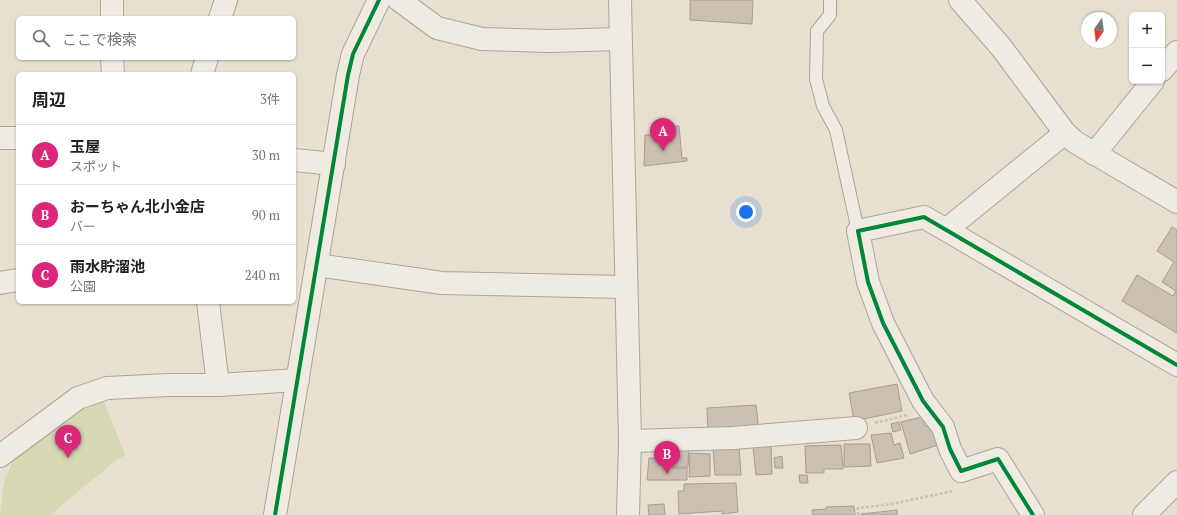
<!DOCTYPE html>
<html lang="ja">
<head>
<meta charset="utf-8">
<style>
	body { margin:0; font-family:"PT Serif","Noto Sans JP",serif; background:#f2f2f2; color:#222 }
	.controls { position:absolute; right:12px; top:12px; display:grid; overflow:hidden; border-radius:6px; box-shadow:0 1px 3px #0004 }
	.controls button { width:36px; height:36px; display:grid; place-items:center; padding:0; border:0; border-bottom:1px solid #e0e0e0; background:#fff; color:#222; font:20px sans-serif }
	.compass { position:absolute; left:1081px; top:12px; width:36px; height:36px; border-radius:50%; background:#fff; box-shadow:0 1px 3px #0004; rotate:194deg }
	.you { position:absolute; left:746px; top:212px; width:14px; height:14px; margin:-10px; border:3px solid #fff; border-radius:50%; background:#1a73e8; box-shadow:0 0 0 6px #1a73e833 }
	.badge { display:grid; place-items:center; width:26px; height:26px; border-radius:50%; background:#db2777; color:#fff; font-size:13px; font-weight:700 }
	.pin { position:absolute; translate:-50% -33px; filter:drop-shadow(0 1px 2px #0008) }
	.pin::after { content:''; position:absolute; top:21px; width:14px; height:12px; background:inherit; clip-path:polygon(0 0,100% 0,50% 100%) }
	.list { margin:0; padding:0; list-style:none }
	h2 { display:flex; justify-content:space-between; align-items:center; height:52px; margin:0; padding:0 16px; font-size:17px }
	h2 small { font-size:13px; font-weight:400; color:#767676 }
	.list li { display:grid; grid-template-columns:26px 1fr auto; gap:12px; align-items:center; box-sizing:border-box; height:60px; padding:0 16px; border-top:1px solid #e0e0e0 }
	.list b { display:block; font-size:15px; white-space:nowrap }
	.list p { margin:0; font-size:13px; white-space:nowrap; color:#767676 }
	.list em { font-size:13px; font-style:normal; color:#767676 }
	.icon { flex:none; width:22px; height:22px; fill:none; stroke:currentColor; stroke-width:2; stroke-linecap:round; stroke-linejoin:round }
	.map { position:relative; flex:none; width:1177px; height:515px; overflow:hidden }
	.search { position:absolute; background:#fff; box-shadow:0 1px 3px #0004; left:16px; top:16px; width:280px; height:44px; display:flex; align-items:center; gap:10px; box-sizing:border-box; padding:0 14px; border-radius:6px; color:#767676; font-size:15px }
	.panel { position:absolute; background:#fff; box-shadow:0 1px 3px #0004; left:16px; top:72px; width:280px; height:232px; border-radius:6px }
	.map>svg:first-child { display:block }
</style>
</head>
<body>
<div class="map">
<svg width="1177" height="515" viewBox="0 0 1177 515">
	<rect width="100%" height="100%" fill="#e7e0d1"/>
	<polygon fill="#d6d7b3" points="102,396 125,455 115,461 50,515 0,515 4,483 12,462 68,414"/>
	<g fill="#cbbfb2" stroke="#a89c90">
		<polygon points="690,0 753,0 752,24 690,20"/>
		<polygon points="679,126 682,158 687,158 687,161 644,166 645,135 650,135 652,128"/>
		<polygon points="1172,227 1177,230 1177,333 1122,301 1137,275 1173,296 1176,291 1162,282 1174,262 1157,251"/>
		<polygon points="897,384 902,411 854,421 849,393"/>
		<polygon points="756,405 759,431 708,433 707,408"/>
		<polygon points="922,417 925,426 932,426 938,445 910,454 901,422"/>
		<polygon points="899,422 901,430 893,432 891,424"/>
		<polygon points="891,433 894,445 900,443 904,458 877,463 871,435"/>
		<polygon points="844,444 870,444 871,466 844,467"/>
		<polygon points="689,445 688,467 673,467 672,446"/>
		<polygon points="841,445 843,469 824,469 824,473 806,473 805,446"/>
		<polygon points="771,446 772,474 756,475 753,447"/>
		<polygon points="739,448 741,475 715,475 713,449"/>
		<polygon points="690,453 710,454 710,476 689,477"/>
		<polygon points="782,456 783,468 775,468 774,458"/>
		<polygon points="649,458 671,459 672,468 687,468 687,480 647,480"/>
		<polygon points="799,475 807,475 808,483 800,483"/>
		<polygon points="736,483 738,512 722,514 722,511 679,514 678,491 684,491 684,484"/>
		<polygon points="664,504 665,515 649,515 648,505"/>
		<polygon points="854,506 855,515 813,515 812,510 826,509 826,507"/>
		<polygon points="897,510 897,515 861,515 861,514"/>
	</g>
	<g fill="none" stroke-linecap="round" stroke-linejoin="round">
		<g stroke="#ada599" stroke-width="14">
			<polyline id="service" points="830,0 830,15 817,31 816,79 823,106 836,130 858,231"/>
		</g>
		<g stroke="#ada599" stroke-width="24">
			<g id="minor">
				<polyline points="112,0 112,18"/>
				<polyline points="960,0 1001,47 1065,133 1075,142 1177,202"/>
				<polyline points="220,18 226,0"/>
				<polyline points="112,58 113,74"/>
				<polyline points="1162,70 1177,52"/>
				<polyline points="202,74 207,58"/>
				<polyline points="0,138 18,138"/>
				<polyline points="1094,154 1153,81"/>
				<polyline points="294,160 334,164"/>
				<polyline points="947,229 1065,133"/>
				<polyline points="317,265 442,283 625,287"/>
				<polyline points="0,283 18,280"/>
				<polyline points="208,302 218,385"/>
				<polyline points="630,441 733,438 856,428"/>
				<polyline points="0,456 78,398 107,388 169,385 218,385 298,380"/>
				<polyline points="275,515 348,75 353,54 379,0"/>
				<polyline points="1033,515 998,459 961,471 950,449 943,427 923,401 883,323 868,282 858,231 924,217 1177,365"/>
				<polyline points="1144,515 1177,482"/>
			</g>
		</g>
		<g stroke="#ada599" stroke-width="24">
			<g id="tertiary">
				<polyline points="399,0 437,28 482,39 549,41 620,39"/>
				<polyline points="620,0 630,441 628,515"/>
			</g>
		</g>
		<g stroke="#c8c2b9" stroke-width="2.5" stroke-dasharray="3 2" stroke-linecap="butt">
			<polyline points="875,423 907,415"/>
			<polyline points="858,515 858,508 892,504 953,491"/>
		</g>
		<use href="#service" stroke="#efebe3" stroke-width="12"/>
		<use href="#minor" stroke="#efebe3" stroke-width="22"/>
		<use href="#tertiary" stroke="#efebe3" stroke-width="22"/>
		<g stroke="#f7eed8" stroke-width="6">
			<g id="cycleway">
				<polyline points="275,515 348,75 353,54 379,0"/>
				<polyline points="1033,515 998,459 961,471 950,449 943,427 923,401 883,323 868,282 858,231 924,217 1177,365"/>
			</g>
		</g>
		<use href="#cycleway" stroke="#00873e" stroke-width="4"/>
	</g>
</svg>
<div class="controls">
<button>+</button>
<button>−</button>
</div>
<svg class="compass" viewBox="-18 -18 36 36"><path d="M0-13l5 13h-10z" fill="#e53935"/><path d="M0 13l5-13h-10z" fill="#767676"/></svg>
<div class="you"></div>
<div class="pin badge" style="left:663px;top:151px">A</div>
<div class="pin badge" style="left:667px;top:474px">B</div>
<div class="pin badge" style="left:68px;top:458px">C</div>
<div class="search"><svg class="icon" aria-label="search" viewBox="0 0 24 24"><circle cx="10" cy="10" r="6"/><path d="M15 15l6 6"/></svg>ここで検索</div>
<section class="panel">
<h2>周辺<small>3件</small></h2>
<ul class="list">
<li><span class="badge">A</span><div><b>玉屋</b><p>スポット</p></div><em>30 m</em></li>
<li><span class="badge">B</span><div><b>おーちゃん北小金店</b><p>バー</p></div><em>90 m</em></li>
<li><span class="badge">C</span><div><b>雨水貯溜池</b><p>公園</p></div><em>240 m</em></li>
</ul>
</section>
</div>
</body>
</html>
